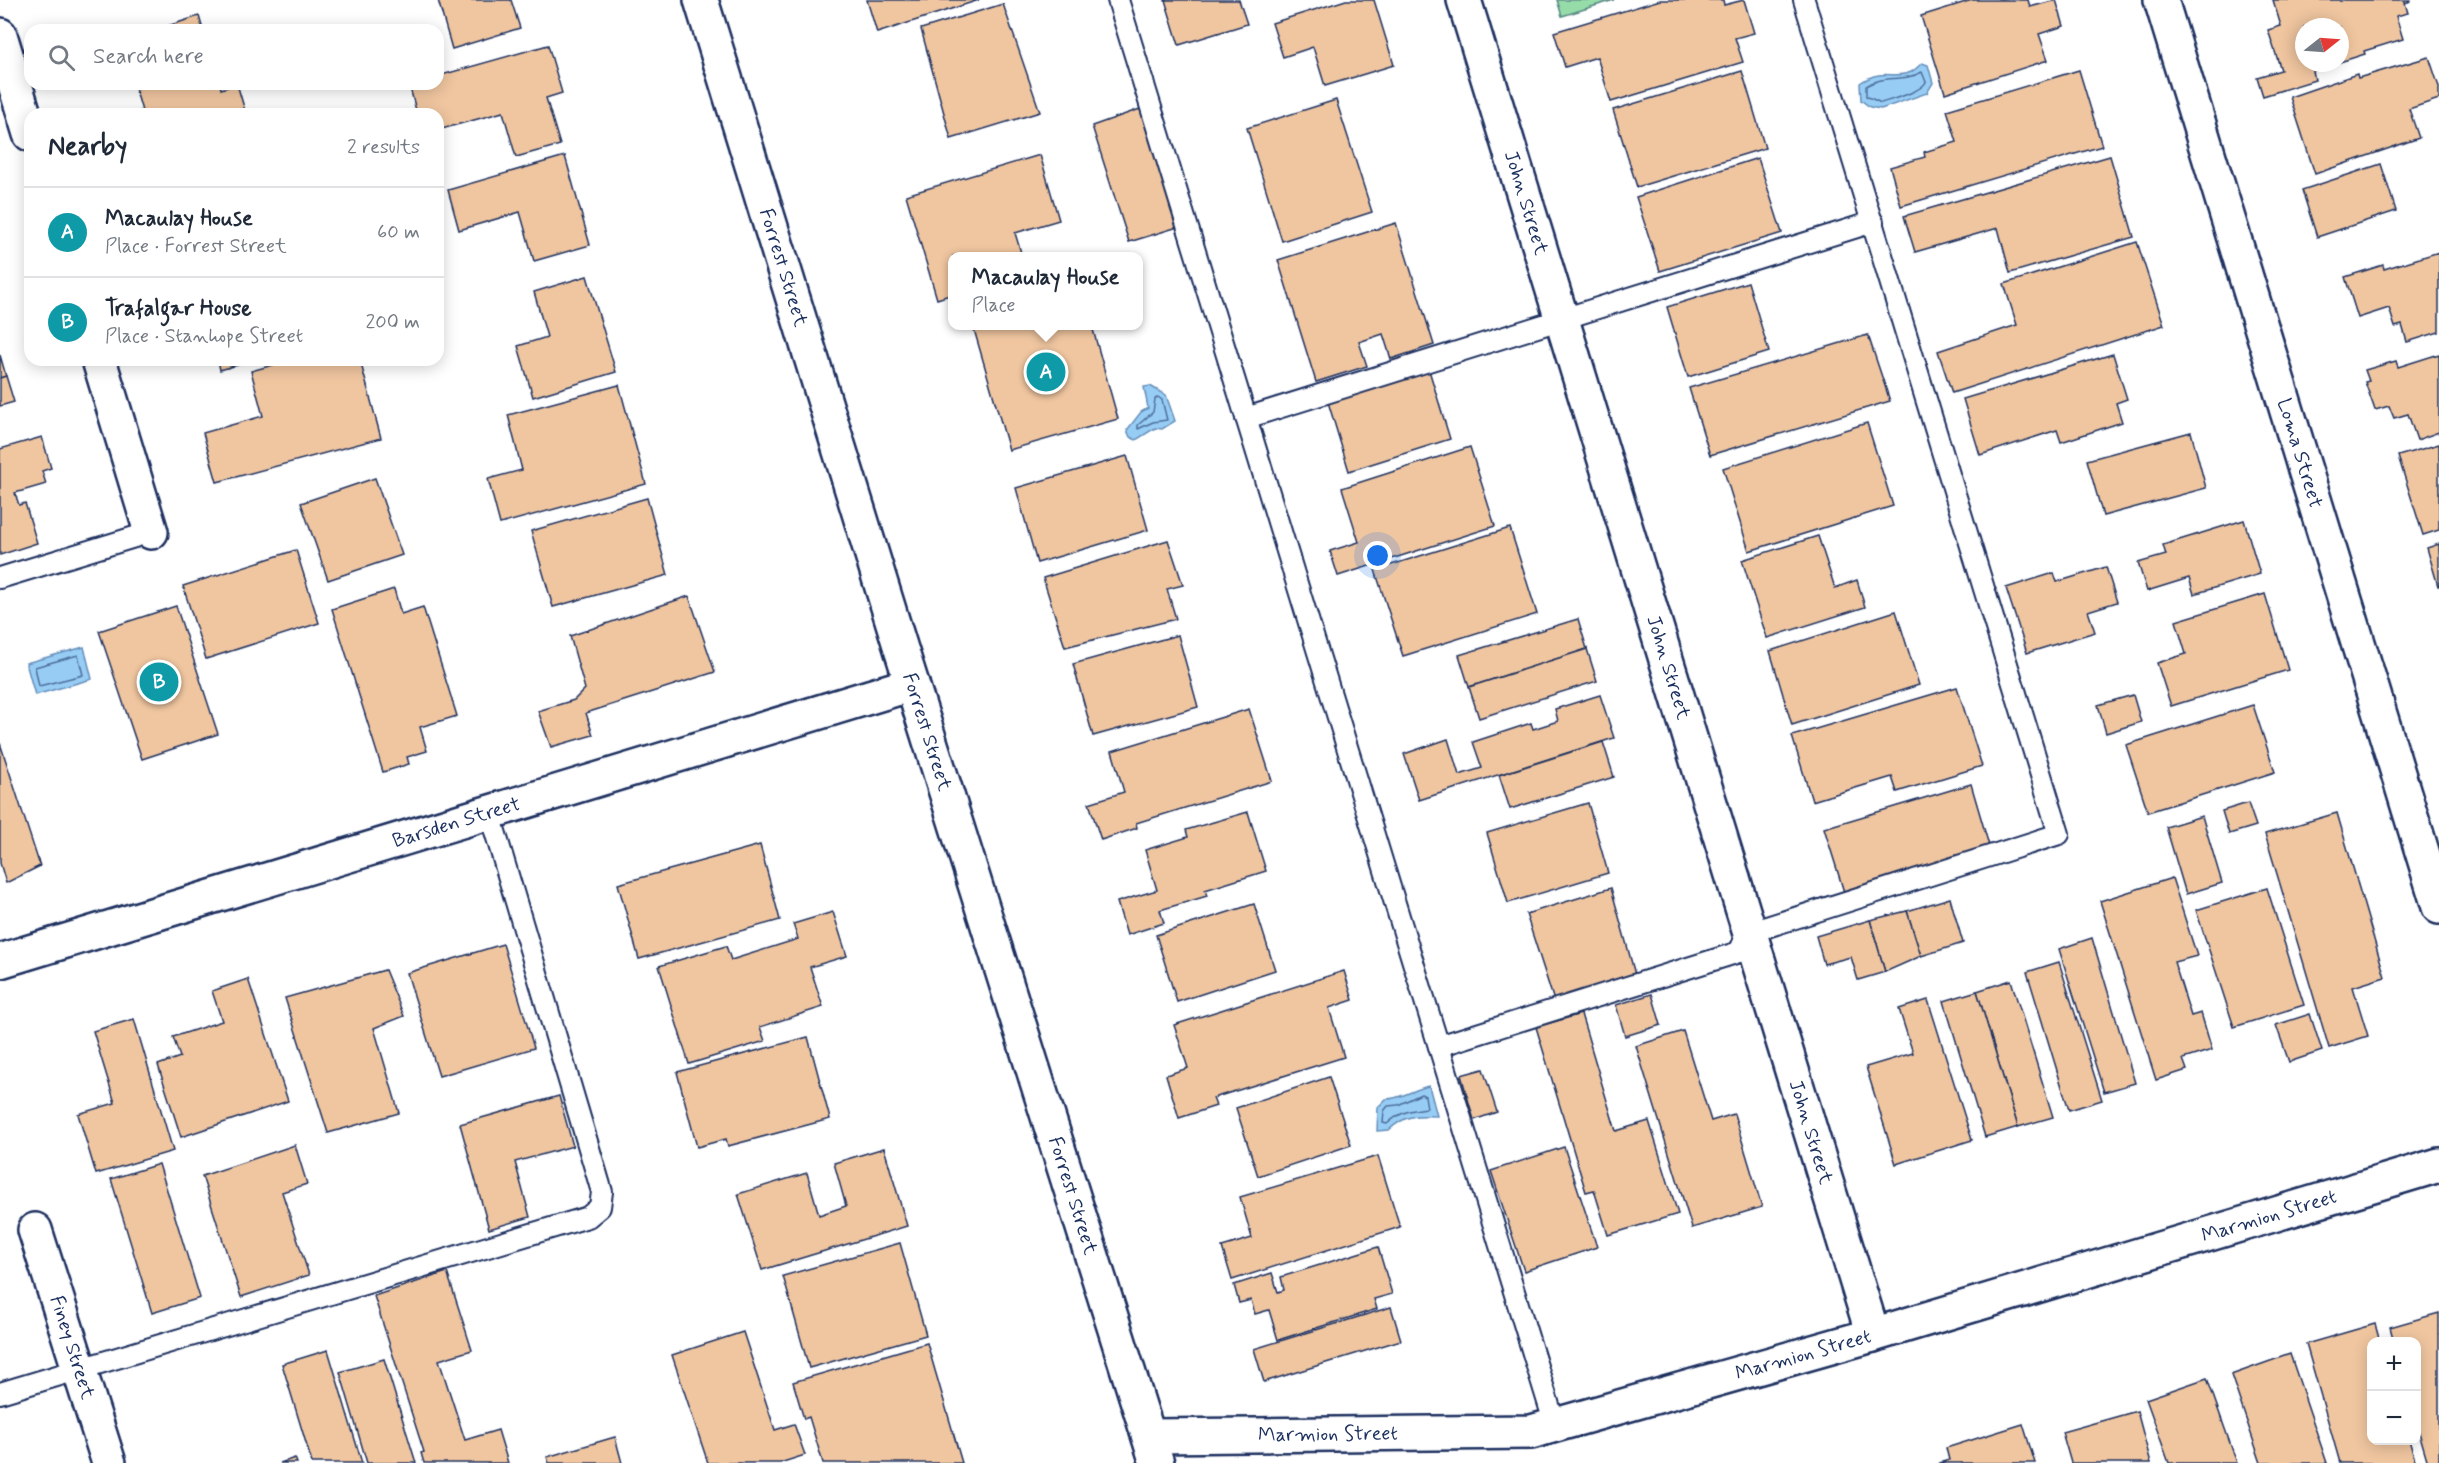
<!DOCTYPE html>
<html lang="en">
<head>
<meta charset="utf-8">
<style>
	body { margin:0; font-family:Mynerve,sans-serif; background:#f6f6f7; color:#1f2937 }
	.controls { position:absolute; right:18px; bottom:18px; display:grid; overflow:hidden; border-radius:12px; box-shadow:0 3px 15px #0003 }
	.controls button { width:54px; height:54px; display:grid; place-items:center; padding:0; border:0; border-bottom:2px solid #e0e1e3; background:#fff; color:#1f2937; font:30px sans-serif }
	.compass { position:absolute; left:2295px; top:18px; width:54px; height:54px; border-radius:50%; background:#fff; box-shadow:0 3px 15px #0003; rotate:73deg }
	.you { position:absolute; left:1378px; top:556px; width:21px; height:21px; margin:-15px; border:4px solid #fff; border-radius:50%; background:#1a73e8; box-shadow:0 0 0 9px #1a73e833 }
	.badge { display:grid; place-items:center; width:39px; height:39px; border-radius:50%; background:#d1495b; color:#fff; font-size:20px; font-weight:700 }
	.pin { position:absolute; translate:-50% -50%; border:3px solid #fff; box-shadow:0 2px 6px #0006 }
	.popup { position:absolute; left:948px; top:252px; width:195px; height:78px; box-sizing:border-box; display:grid; place-content:center; border-radius:12px; background:#fff; filter:drop-shadow(0 2px 4px #0005); font-size:20px; white-space:nowrap; color:#747a83 }
	.popup b { font-size:22px; color:#1f2937 }
	.popup::after { content:''; position:absolute; left:50%; top:100%; margin-left:-12px; border:12px solid transparent; border-top-color:#fff }
	.list { margin:0; padding:0; list-style:none }
	h2 { display:flex; justify-content:space-between; align-items:center; height:78px; margin:0; padding:0 24px; font-size:26px }
	h2 small { font-size:20px; font-weight:400; color:#747a83 }
	.list li { display:grid; grid-template-columns:39px 1fr auto; gap:18px; align-items:center; box-sizing:border-box; height:90px; padding:0 24px; border-top:2px solid #e0e1e3 }
	.list b { display:block; font-size:22px; white-space:nowrap }
	.list p { margin:0; font-size:20px; white-space:nowrap; color:#747a83 }
	.list em { font-size:20px; font-style:normal; color:#747a83 }
	.icon { flex:none; width:33px; height:33px; fill:none; stroke:currentColor; stroke-width:2; stroke-linecap:round; stroke-linejoin:round }
	.map { position:relative; flex:none; width:2439px; height:1463px; overflow:hidden }
	.search { position:absolute; background:#fff; box-shadow:0 3px 15px #0003; left:24px; top:24px; width:420px; height:66px; display:flex; align-items:center; gap:15px; box-sizing:border-box; padding:0 21px; border-radius:18px; color:#747a83; font-size:22px }
	.panel { position:absolute; background:#fff; box-shadow:0 3px 15px #0003; left:24px; top:108px; width:420px; height:258px; border-radius:18px }
	.map>svg:first-child { display:block }
</style>
</head>
<body>
<div class="map">
<svg width="2439" height="1463" viewBox="0 0 2439 1463">
	<rect width="100%" height="100%" fill="#fff"/>
	<filter id="ink" filterUnits="userSpaceOnUse"><feTurbulence type="fractalNoise" baseFrequency=".0167" numOctaves="2"/><feDisplacementMap in="SourceGraphic" scale="12" xChannelSelector="R" yChannelSelector="G"/><feConvolveMatrix kernelMatrix="1 2 1 2 8 2 1 2 1" color-interpolation-filters="sRGB"/></filter>
	<g filter="url(#ink)">
		<polygon fill="#95dca9" stroke="#588684" stroke-width="1.5" points="1557,0 1614,0 1562,16"/>
		<g fill="#97cdf5" stroke="#658eb9" stroke-width="1.5">
			<path d="M1922,63L1928,65L1933,83L1927,93L1881,109L1870,107L1861,100L1860,83C1883,67 1894,80 1911,72C1915,70 1919,66 1922,63Z"/>
			<polygon points="1150,386 1166,395 1175,421 1162,429 1155,428 1136,440 1130,437 1127,430 1141,412 1148,408 1144,387"/>
			<polygon points="84,647 92,679 35,695 26,663"/>
			<path d="M1429,1086L1437,1116C1416,1115 1405,1115 1389,1130L1377,1131L1378,1107L1386,1099C1401,1099 1414,1089 1429,1086Z"/>
		</g>
		<g fill="none" stroke-linecap="round" stroke-linejoin="round">
			<g stroke="#4d6e9a" stroke-width="1.5">
				<path d="M1922,72L1926,82C1921,92 1893,99 1881,103L1866,96V86C1884,74 1902,83 1922,72Z"/>
				<polygon points="1158,397 1162,400 1167,420 1153,422 1138,429 1138,425 1153,412 1155,399"/>
				<polygon points="78,655 83,675 39,686 35,667"/>
				<path d="M1421,1094L1425,1096L1427,1108C1410,1110 1400,1112 1387,1124L1383,1123L1384,1111L1388,1106L1398,1105Z"/>
			</g>
		</g>
		<g fill="#f0c6a0" stroke="#1b2f5e" stroke-width="1.5">
			<polygon points="438,0 511,0 520,28 452,49"/>
			<polygon points="867,0 979,0 877,33"/>
			<polygon points="1165,0 1239,0 1247,24 1179,45"/>
			<polygon points="1346,0 1374,0 1394,65 1325,86 1313,47 1283,57 1272,23"/>
			<polygon points="1660,0 1723,0 1724,5 1744,0 1754,33 1735,38 1743,62 1611,102 1597,57 1565,67 1554,32"/>
			<polygon points="1972,0 2028,0 2030,7 2056,0 2064,26 2039,34 2048,60 1945,93 1921,16"/>
			<polygon points="2273,0 2411,0 2411,1 2405,3 2408,13 2396,16 2403,39 2364,51 2365,54 2340,62 2340,27 2304,27 2304,63 2337,63 2313,71 2315,80 2263,96 2257,77 2281,70 2268,30 2281,26"/>
			<polygon points="1003,4 1040,112 951,139 921,29"/>
			<polygon points="199,16 203,30 155,30"/>
			<polygon points="548,45 562,93 546,98 560,145 516,157 503,112 438,130 438,114 417,114 409,84 438,84 438,76"/>
			<polygon points="2429,57 2439,87 2439,99 2409,109 2419,138 2315,174 2290,97 2357,74 2358,78"/>
			<polygon points="2079,70 2102,146 1901,206 1890,167 1925,157 1924,152 1957,142 1947,110"/>
			<polygon points="1742,71 1765,148 1637,187 1613,110"/>
			<polygon points="134,84 220,84 221,89 237,84 246,114 134,114 142,111"/>
			<polygon points="1336,100 1372,212 1282,241 1247,128"/>
			<polygon points="1140,109 1178,227 1129,242 1092,126"/>
			<polygon points="1040,155 1059,220 1015,233 1022,256 953,256 953,294 937,299 906,195"/>
			<polygon points="565,156 590,245 534,261 520,212 459,230 448,190"/>
			<polygon points="2110,156 2134,237 2010,273 1998,228 1915,252 1904,216"/>
			<polygon points="1758,158 1782,233 1660,271 1636,197"/>
			<polygon points="2381,164 2396,211 2317,237 2302,190"/>
			<polygon points="1396,223 1434,345 1391,359 1383,334 1359,342 1367,366 1316,382 1278,260"/>
			<polygon points="2137,242 2164,325 1952,393 1938,351 2017,325 2004,284"/>
			<polygon points="2439,252 2439,332 2407,342 2402,325 2395,327 2389,308 2358,318 2345,277 2383,265 2384,269"/>
			<polygon points="587,276 616,372 533,397 518,346 547,337 534,292"/>
			<polygon points="1748,282 1769,352 1688,377 1667,307"/>
			<polygon points="973,326 1092,326 1118,419 1009,450"/>
			<polygon points="1868,335 1890,401 1710,455 1689,388"/>
			<polygon points="2113,354 2127,399 2116,403 2122,422 2061,442 2057,430 1980,455 1963,399"/>
			<polygon points="2439,354 2439,432 2417,440 2408,414 2394,418 2389,406 2375,410 2365,382 2369,381 2365,370 2396,361 2398,367"/>
			<polygon points="0,355 6,376 0,378"/>
			<polygon points="218,360 255,360 220,370"/>
			<polygon points="291,360 360,360 381,438 217,482 203,433 263,416 251,371"/>
			<polygon points="1429,370 1450,439 1349,471 1328,402"/>
			<polygon points="6,376 14,402 0,406 0,378"/>
			<polygon points="619,385 646,484 500,524 488,479 522,470 508,415"/>
			<polygon points="1867,423 1893,506 1749,551 1723,468"/>
			<polygon points="2191,432 2206,488 2103,516 2087,460"/>
			<polygon points="42,437 51,468 42,471 46,484 15,493 19,505 25,503 37,543 0,555 0,449"/>
			<polygon points="2439,444 2439,530 2423,535 2398,456"/>
			<polygon points="1470,447 1495,526 1338,576 1330,551 1359,542 1342,488"/>
			<polygon points="1127,456 1148,530 1037,563 1016,488"/>
			<polygon points="375,478 402,555 328,580 301,503"/>
			<polygon points="647,498 668,575 553,607 531,531"/>
			<polygon points="2244,520 2260,574 2194,594 2189,578 2147,591 2138,563 2166,555 2163,545"/>
			<polygon points="1510,528 1537,614 1403,656 1375,570"/>
			<polygon points="1818,536 1835,588 1857,580 1865,607 1767,638 1742,560"/>
			<polygon points="1168,540 1183,585 1167,589 1176,619 1065,647 1043,578"/>
			<polygon points="2439,544 2439,586 2438,586 2427,548"/>
			<polygon points="296,550 319,623 206,659 183,586"/>
			<polygon points="2106,567 2117,602 2088,611 2095,632 2027,653 2006,588 2054,573 2057,582"/>
			<polygon points="394,589 401,614 423,607 457,716 420,727 427,751 407,757 409,764 383,772 332,609"/>
			<polygon points="2265,594 2288,670 2171,706 2157,663 2186,654 2176,621"/>
			<polygon points="689,596 715,672 586,713 593,735 551,747 538,711 574,700 585,689 570,636"/>
			<polygon points="176,606 218,734 142,759 99,631"/>
			<polygon points="1896,611 1919,685 1792,725 1770,651"/>
			<polygon points="1578,619 1587,649 1469,687 1459,655"/>
			<polygon points="1178,635 1198,707 1093,736 1073,664"/>
			<polygon points="1587,649 1597,681 1479,718 1469,687"/>
			<polygon points="1957,687 1982,766 1897,792 1892,777 1812,801 1792,736"/>
			<polygon points="1600,695 1614,738 1419,800 1404,754 1448,739 1459,775 1482,768 1473,742 1531,723 1533,729 1558,721 1555,709"/>
			<polygon points="2133,695 2141,722 2106,733 2098,705"/>
			<polygon points="2253,705 2275,772 2148,812 2126,745"/>
			<polygon points="1249,709 1272,781 1136,823 1137,828 1101,840 1089,803 1124,792 1112,751"/>
			<polygon points="1603,742 1614,777 1510,809 1499,775"/>
			<polygon points="0,743 40,866 6,883 0,863"/>
			<polygon points="1971,784 1990,849 1844,892 1824,828"/>
			<polygon points="1588,803 1608,873 1508,903 1487,833"/>
			<polygon points="2248,803 2256,826 2229,834 2222,811"/>
			<polygon points="1248,812 1266,871 1205,890 1207,896 1160,910 1164,923 1127,935 1117,902 1157,890 1145,850 1188,837 1186,830"/>
			<polygon points="2337,813 2385,977 2353,987 2368,1036 2329,1048 2265,834"/>
			<polygon points="2202,816 2222,883 2186,894 2166,827"/>
			<polygon points="760,845 780,920 639,959 618,884"/>
			<polygon points="2172,878 2197,956 2174,962 2191,1016 2201,1013 2212,1050 2183,1059 2187,1070 2156,1080 2100,901"/>
			<polygon points="1611,888 1636,978 1555,1004 1526,914"/>
			<polygon points="2267,888 2304,1005 2234,1027 2196,910"/>
			<polygon points="1950,898 1963,943 1921,956 1907,911"/>
			<polygon points="1254,904 1275,970 1177,1002 1156,935"/>
			<polygon points="1907,911 1921,956 1885,972 1870,920"/>
			<polygon points="833,912 847,956 810,967 823,1007 760,1027 765,1041 689,1064 659,966 726,946 731,960 798,939 793,924"/>
			<polygon points="1870,920 1885,972 1858,980 1851,957 1824,964 1816,936"/>
			<polygon points="2092,938 2135,1083 2104,1092 2059,949"/>
			<polygon points="503,944 534,1048 439,1076 407,973"/>
			<polygon points="2059,962 2102,1100 2069,1110 2027,972"/>
			<polygon points="385,970 404,1016 374,1028 399,1113 328,1133 285,998"/>
			<polygon points="1344,971 1353,1000 1329,1008 1344,1057 1213,1098 1216,1106 1179,1118 1166,1075 1188,1068 1174,1025"/>
			<polygon points="248,979 288,1101 181,1137 158,1065 180,1057 173,1037 222,1021 212,991"/>
			<polygon points="2011,980 2053,1117 2018,1127 1977,991"/>
			<polygon points="1977,991 2018,1127 1985,1137 1944,1001"/>
			<polygon points="1652,994 1661,1025 1625,1036 1616,1005"/>
			<polygon points="1928,1000 1972,1140 1896,1164 1866,1067 1913,1053 1899,1009"/>
			<polygon points="1581,1014 1616,1131 1649,1121 1678,1214 1608,1235 1594,1190 1586,1192 1536,1027"/>
			<polygon points="2310,1014 2322,1051 2289,1062 2276,1025"/>
			<polygon points="134,1019 173,1151 96,1174 78,1114 115,1103 93,1031"/>
			<polygon points="1683,1031 1711,1121 1734,1114 1762,1207 1692,1228 1636,1046"/>
			<polygon points="808,1037 830,1119 728,1146 726,1139 697,1147 677,1072"/>
			<polygon points="1483,1069 1497,1112 1474,1120 1461,1075"/>
			<polygon points="1329,1077 1351,1145 1258,1176 1236,1108"/>
			<polygon points="559,1096 573,1146 515,1162 530,1217 489,1229 460,1124"/>
			<polygon points="295,1145 307,1184 282,1192 309,1275 241,1297 202,1176"/>
			<polygon points="1564,1147 1597,1247 1524,1271 1491,1171"/>
			<polygon points="884,1148 907,1226 762,1270 738,1194 807,1173 819,1215 846,1206 834,1163"/>
			<polygon points="1378,1156 1400,1227 1232,1280 1222,1247 1252,1238 1240,1197"/>
			<polygon points="159,1164 200,1298 152,1313 111,1179"/>
			<polygon points="900,1243 926,1335 809,1368 783,1276"/>
			<polygon points="1378,1247 1392,1294 1374,1299 1377,1309 1278,1340 1269,1310 1255,1314 1251,1300 1239,1303 1234,1285 1272,1273 1278,1292 1284,1290 1281,1277"/>
			<polygon points="447,1272 472,1350 439,1360 465,1440 498,1430 508,1463 424,1463 421,1453 424,1452 374,1296"/>
			<polygon points="1391,1307 1401,1340 1264,1382 1254,1349"/>
			<polygon points="2439,1313 2439,1463 2428,1463 2416,1422 2416,1342 2394,1342 2390,1327"/>
			<polygon points="2375,1324 2380,1342 2372,1342 2372,1440 2409,1440 2416,1463 2340,1463 2306,1344"/>
			<polygon points="743,1332 775,1430 794,1424 805,1455 780,1463 708,1463 672,1355"/>
			<polygon points="927,1343 962,1463 823,1463 809,1417 804,1419 793,1382"/>
			<polygon points="328,1350 362,1463 312,1463 282,1364"/>
			<polygon points="2290,1354 2327,1463 2261,1463 2231,1375"/>
			<polygon points="384,1359 416,1463 367,1463 340,1372"/>
			<polygon points="2207,1378 2237,1463 2169,1463 2146,1399"/>
			<polygon points="2137,1411 2151,1463 2071,1463 2062,1432"/>
			<polygon points="2023,1424 2035,1463 1939,1463 1949,1460 1946,1448"/>
			<polygon points="615,1437 622,1463 549,1463 547,1457"/>
			<polygon points="295,1458 297,1463 280,1463"/>
		</g>
		<g fill="none" stroke-linecap="round" stroke-linejoin="round">
			<g stroke="#1b2f5e" stroke-width="24">
				<g id="lane">
					<polyline points="1118,0 1555,1425"/>
					<polyline points="1246,418 1873,222"/>
					<polyline points="0,578 151,532"/>
					<polyline points="1439,1046 1739,952 1748,933 2059,834 1804,0"/>
					<polyline points="0,1393 588,1217 600,1207 602,1192 489,811"/>
				</g>
			</g>
			<g stroke="#1b2f5e" stroke-width="38">
				<g id="street">
					<path id="s1" d="M701,0L901,649L1157,1463"/>
					<path id="s2" d="M1464,0L1873,1335"/>
					<path id="s3" d="M2161,0L2439,907"/>
					<polyline points="0,35 30,134"/>
					<polyline points="99,360 151,532"/>
					<path id="s4" d="M0,961L912,684"/>
					<path id="s5" d="M35,1230L109,1463"/>
					<path id="s6" d="M1150,1436L1531,1432L1873,1335L2439,1165"/>
				</g>
			</g>
			<use href="#lane" stroke="#fff" stroke-width="20"/>
			<use href="#street" stroke="#fff" stroke-width="33"/>
		</g>
	</g>
	<g text-anchor="middle" dominant-baseline="central" stroke-width="4.5" stroke-linejoin="round" paint-order="stroke">
		<g font-size="20" fill="#1b2f5e" stroke="#fff">
			<text stroke="none"><textPath href="#s2" startOffset="212">John Street</textPath></text>
			<text stroke="none"><textPath href="#s1" startOffset="280">Forrest Street</textPath></text>
			<text stroke="none"><textPath href="#s3" startOffset="474">Loma Street</textPath></text>
			<text stroke="none"><textPath href="#s2" startOffset="698">John Street</textPath></text>
			<text stroke="none"><textPath href="#s1" startOffset="766">Forrest Street</textPath></text>
			<text stroke="none"><textPath href="#s4" startOffset="477">Barsden Street</textPath></text>
			<text stroke="none"><textPath href="#s2" startOffset="1184">John Street</textPath></text>
			<text stroke="none"><textPath href="#s1" startOffset="1252">Forrest Street</textPath></text>
			<text stroke="none"><textPath href="#s6" startOffset="1150">Marmion Street</textPath></text>
			<text stroke="none"><textPath href="#s5" startOffset="123">Finey Street</textPath></text>
			<text stroke="none"><textPath href="#s6" startOffset="664">Marmion Street</textPath></text>
			<text stroke="none"><textPath href="#s6" startOffset="178">Marmion Street</textPath></text>
		</g>
	</g>
</svg>
<div class="controls">
<button>+</button>
<button>−</button>
</div>
<svg class="compass" viewBox="-18 -18 36 36"><path d="M0-13l5 13h-10z" fill="#e53935"/><path d="M0 13l5-13h-10z" fill="#747a83"/></svg>
<div class="you"></div>
<div class="pin badge" style="left:1046px;top:372px;background:#0f9aa8">A</div>
<div class="popup"><b>Macaulay House</b>Place</div>
<div class="pin badge" style="left:159px;top:682px;background:#0f9aa8">B</div>
<div class="search"><svg class="icon" aria-label="search" viewBox="0 0 24 24"><circle cx="10" cy="10" r="6"/><path d="M15 15l6 6"/></svg>Search here</div>
<section class="panel">
<h2>Nearby<small>2 results</small></h2>
<ul class="list">
<li><span class="badge" style="background:#0f9aa8">A</span><div><b>Macaulay House</b><p>Place · Forrest Street</p></div><em>60 m</em></li>
<li><span class="badge" style="background:#0f9aa8">B</span><div><b>Trafalgar House</b><p>Place · Stanhope Street</p></div><em>200 m</em></li>
</ul>
</section>
</div>
</body>
</html>
